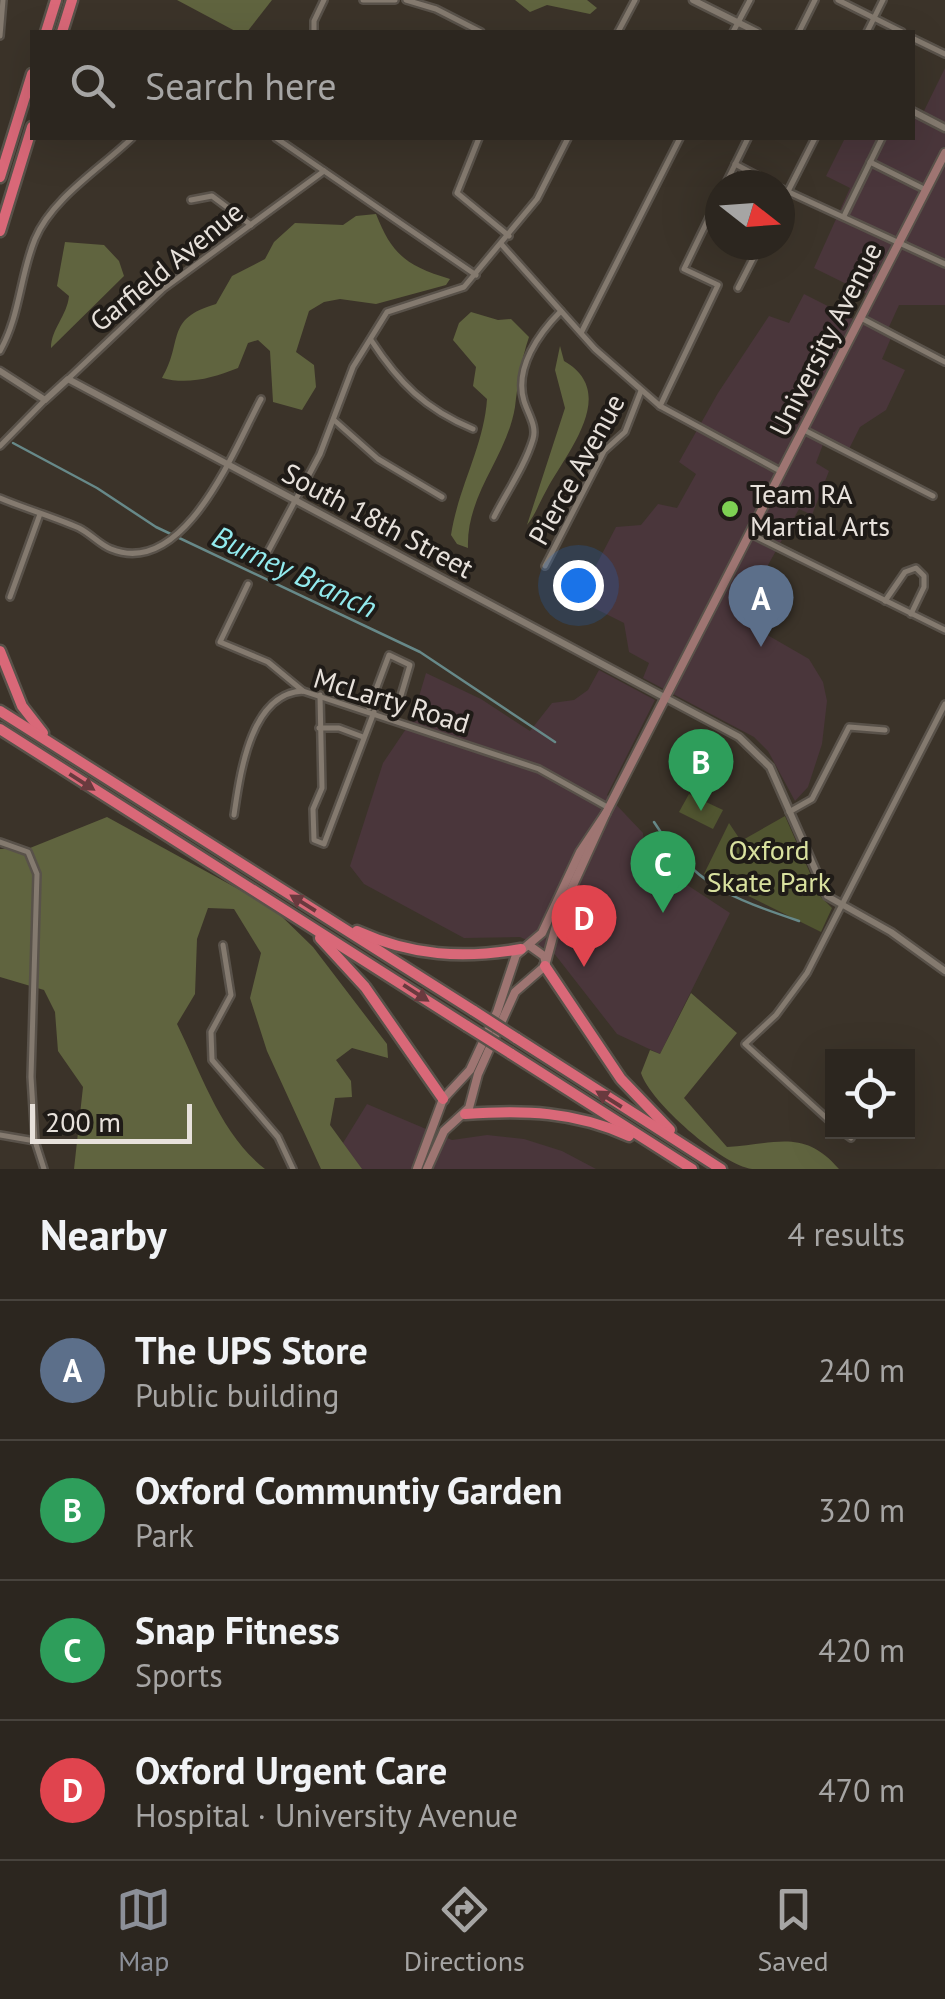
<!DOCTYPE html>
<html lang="en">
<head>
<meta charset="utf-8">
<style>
	body { margin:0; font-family:"PT Sans",sans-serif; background:#38322c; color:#f1f3f6 }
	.controls { position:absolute; right:30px; bottom:30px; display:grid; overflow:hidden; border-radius:0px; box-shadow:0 10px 40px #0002 }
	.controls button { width:90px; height:90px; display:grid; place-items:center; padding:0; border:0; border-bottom:2px solid #48433d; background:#2c261f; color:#f1f3f6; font:50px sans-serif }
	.compass { position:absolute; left:705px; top:170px; width:90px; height:90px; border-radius:50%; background:#2c261f; box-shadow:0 10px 40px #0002; rotate:107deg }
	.scale { position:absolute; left:30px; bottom:25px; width:162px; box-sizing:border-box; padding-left:10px; border:5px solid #e7e1db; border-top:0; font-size:28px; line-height:35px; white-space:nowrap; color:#e7e1db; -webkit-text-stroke:8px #1f1b17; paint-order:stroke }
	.you { position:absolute; left:578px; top:585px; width:35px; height:35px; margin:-25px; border:8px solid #fff; border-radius:50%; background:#1a73e8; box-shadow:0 0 0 15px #1a73e833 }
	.badge { display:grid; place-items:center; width:65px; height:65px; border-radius:50%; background:#8c9099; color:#fff; font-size:32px; font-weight:700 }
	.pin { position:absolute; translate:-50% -82px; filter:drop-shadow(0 2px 5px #0008) }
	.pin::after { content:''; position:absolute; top:52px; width:35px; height:30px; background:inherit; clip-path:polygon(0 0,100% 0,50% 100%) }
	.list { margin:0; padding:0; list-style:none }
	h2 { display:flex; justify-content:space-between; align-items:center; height:130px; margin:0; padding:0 40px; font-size:42px }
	h2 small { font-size:32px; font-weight:400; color:#a6a5a4 }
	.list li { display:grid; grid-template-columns:65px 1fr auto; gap:30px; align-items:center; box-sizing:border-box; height:140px; padding:0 40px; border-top:2px solid #48433d }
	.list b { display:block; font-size:38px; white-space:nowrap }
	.list p { margin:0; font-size:32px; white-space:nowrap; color:#a6a5a4 }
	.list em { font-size:32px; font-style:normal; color:#a6a5a4 }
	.icon { flex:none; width:55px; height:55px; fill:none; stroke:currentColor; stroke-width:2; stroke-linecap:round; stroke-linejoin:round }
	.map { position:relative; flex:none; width:945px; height:1169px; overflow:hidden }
	.search { position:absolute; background:#2c261f; box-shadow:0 10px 40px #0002; left:30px; right:30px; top:30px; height:110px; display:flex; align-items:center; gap:25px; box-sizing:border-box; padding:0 35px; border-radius:0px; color:#a6a5a4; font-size:38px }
	.sheet { height:690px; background:#2c261f }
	nav { display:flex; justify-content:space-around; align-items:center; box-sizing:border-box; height:140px; border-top:2px solid #48433d; background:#2c261f; font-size:28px; color:#a6a5a4 }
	nav a { display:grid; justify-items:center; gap:5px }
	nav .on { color:#8c9099 }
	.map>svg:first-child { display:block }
</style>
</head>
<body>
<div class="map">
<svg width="945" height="1169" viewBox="0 0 945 1169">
	<rect width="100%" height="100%" fill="#3b3329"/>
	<g fill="#4a363b">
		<polygon points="945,68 945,305 899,305 888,329 866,318 875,298 814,268 850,188 826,176 845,138 912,138 913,115 920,119"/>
		<polygon points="804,294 891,338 882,359 905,370 886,410 860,427 847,453 825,439 816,463 829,471 812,515 799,509 762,576 784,588 764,633 809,659 823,682 827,701 822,744 808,787 795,801 768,751 754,737 643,678 649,663 629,652 624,623 578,600 616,527 641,525 658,504 677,508 696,474 679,462 718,393 769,316 789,323"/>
		<polygon points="599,670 655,700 607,795 643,833 646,858 730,913 660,1054 617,1034 553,952 520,937 464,938 364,884 350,866 383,763 412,720 426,673 481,699 530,731 552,703 574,700 588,690"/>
		<polygon points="709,751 732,763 725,776 702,765"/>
		<polygon points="367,1104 452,1140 487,1135 524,1139 562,1151 596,1169 344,1169 343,1143"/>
	</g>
	<g fill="#505430">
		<polygon points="689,794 723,810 713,829 679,812"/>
		<polygon points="785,816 820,896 832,908 821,932 704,874 729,823 741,841"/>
	</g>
	<g fill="#60643f">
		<polygon points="177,0 272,0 247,32 237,32"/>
		<polygon points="515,0 587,0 597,8 590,14 547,5 530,12"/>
		<path d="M376,214C392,255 407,266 450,279L446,285L376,304L340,299L324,302L309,311L296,352L314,365L316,387L302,410L273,402L270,351L258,340L248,343L238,368C213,378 188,385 162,378C184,341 164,319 216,304L232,276L265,259L274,242L295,223L343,225L356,216Z"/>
		<path d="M65,242L104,245L119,261L124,276L51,348C51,329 67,316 69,296L57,286Z"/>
		<path d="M471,312L498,320L511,319L529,337C521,361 518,382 515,407C507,457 466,494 468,548L457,544L451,535C458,488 484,446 487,399L473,386L476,367L453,340L459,323Z"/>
		<path d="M560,346L564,361C620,393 566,453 546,491C539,503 536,514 527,525L565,408L555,370Z"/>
		<path d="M107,817L273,908L313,947L387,1044L388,1058L352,1048L336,1060L351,1081L352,1097L335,1098L330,1125L362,1169H321L267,1051L250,998L261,953L234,909L208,908L197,939L195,994L177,1024C201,1073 221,1135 265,1169H74L83,1087L58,1051L55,1012L44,990L0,977V849L30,848Z"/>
		<path d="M691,993L737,1033L684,1098L727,1147C776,1144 804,1128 839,1169C811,1169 780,1169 752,1169C722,1165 650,1102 641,1073L650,1050L660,1054Z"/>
	</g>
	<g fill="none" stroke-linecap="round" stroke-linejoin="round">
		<g stroke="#678989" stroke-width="2.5">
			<polyline points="13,443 97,488 156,527 420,652 555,742"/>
			<path d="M654,822C694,885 731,898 799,921"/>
		</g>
		<g stroke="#59524a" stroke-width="10">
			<g id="minor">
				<polyline points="363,0 395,0"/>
				<polyline points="406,0 436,9 481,32"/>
				<polyline points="838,0 902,32"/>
				<polyline points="314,32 314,21 324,0"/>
				<polyline points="618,32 635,0"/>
				<polyline points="733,32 750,0"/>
				<polyline points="799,32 815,0"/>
				<polyline points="867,32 883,0"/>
				<polyline points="0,36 3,0"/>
				<polyline points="912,38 945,54"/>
				<polyline points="276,138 476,275"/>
				<polyline points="479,138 457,193 509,236"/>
				<polyline points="870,162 926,190"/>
				<polyline points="735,164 775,185"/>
				<polyline points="725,185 748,138"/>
				<polyline points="780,188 945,264"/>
				<polyline points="191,200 212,196 251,225"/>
				<polyline points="780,207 815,138"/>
				<polyline points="844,216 882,138"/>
				<polyline points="502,245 595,349 660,406 782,472"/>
				<polyline points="738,288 760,245"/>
				<polyline points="861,318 945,362"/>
				<polyline points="581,333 680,138"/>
				<path d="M371,340C399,383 425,409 473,429"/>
				<path d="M0,351C20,316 20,275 35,239C52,198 101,168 132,138"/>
				<polyline points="68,379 163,289 324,171"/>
				<polyline points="660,406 718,285 684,269 720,195"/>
				<polyline points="334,420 378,459 442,497"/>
				<polyline points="804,430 933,496"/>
				<polyline points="0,446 45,400"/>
				<path d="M0,498C26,509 54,517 79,528C91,534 100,545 111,549C185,579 235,447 261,399"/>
				<path d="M494,517C506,493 525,466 533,439C537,426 528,414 524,401C514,368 539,333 561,311"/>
				<polyline points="751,534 945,630"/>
				<polyline points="264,559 320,454 353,367 387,312 464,287 537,199 568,138"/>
				<polyline points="545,566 604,451 625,432 641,391"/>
				<polyline points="248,584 220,642 268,662 303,691"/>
				<polyline points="10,597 40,514"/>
				<polyline points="885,601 905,572 916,568 924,576 924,587 911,614"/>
				<polyline points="320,695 322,788 313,809 314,840 324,844 374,712"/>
				<polyline points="369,708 389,655 410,665 394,719"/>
				<polyline points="319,728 339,728 363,737"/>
				<polyline points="789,812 812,799 849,727 885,730"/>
				<path d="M234,815C240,775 250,693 303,691L539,769L609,808"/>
				<polyline points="0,842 28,852 37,874 31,1077 35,1141 44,1169"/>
				<polyline points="223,945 231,995 211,1032 212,1060 278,1137 293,1169"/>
				<polyline points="832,1123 745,1044 776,1015 807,973 945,704"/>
				<polyline points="843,1132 851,1138"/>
				<polyline points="0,1135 35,1141"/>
			</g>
		</g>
		<g stroke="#59524a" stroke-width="11">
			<g id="tertiary">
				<polyline points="693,0 757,32"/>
				<polyline points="912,111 945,128"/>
				<polyline points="0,371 45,400 68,379 739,737 770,767 827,896 891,932 945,971"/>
			</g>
		</g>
		<g stroke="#59524a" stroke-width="12">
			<g id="secondary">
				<polyline points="530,946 544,956 546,964"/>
				<polyline points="417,1169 443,1099 470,1070 497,1012 516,955 542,933 580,852 606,813"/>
				<polyline points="427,1169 444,1131 469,1108 478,1074 515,992 545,966 558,918 606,813 945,153"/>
			</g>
		</g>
		<g stroke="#59524a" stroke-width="15">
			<g id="motorway">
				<polyline points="46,32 56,0"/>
				<polyline points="62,32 72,0"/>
				<polyline points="0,177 32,74"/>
				<polyline points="0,231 32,127"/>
				<polyline points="0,651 22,706 43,733"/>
				<polyline points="0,711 474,1011"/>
				<polyline points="0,729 467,1026"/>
				<path d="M357,931C412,956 463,959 521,949"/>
				<polyline points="320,938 365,987 443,1099"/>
				<polyline points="545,966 621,1079 670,1130"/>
				<polyline points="516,1038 721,1169"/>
				<polyline points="510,1053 692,1169"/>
				<path d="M465,1114C524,1110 574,1111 629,1136"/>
			</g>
		</g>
		<use href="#minor" stroke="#847a6f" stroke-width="5"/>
		<use href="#tertiary" stroke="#847a6f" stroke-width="6"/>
		<use href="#secondary" stroke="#9e7572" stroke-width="8"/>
		<use href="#motorway" stroke="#d96878" stroke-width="10"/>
		<g stroke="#59524a" stroke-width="15" stroke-linecap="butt">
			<g id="motorway-bridge">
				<polyline points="474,1011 516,1038"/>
				<polyline points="467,1026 510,1053"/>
			</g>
		</g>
		<use href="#motorway-bridge" stroke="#d96878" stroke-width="10"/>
	</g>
	<defs><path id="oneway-solid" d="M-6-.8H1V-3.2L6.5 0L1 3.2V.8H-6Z" transform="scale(2.5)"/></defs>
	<g fill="#693a3e">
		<use href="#oneway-solid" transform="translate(82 782) rotate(33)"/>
		<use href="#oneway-solid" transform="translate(303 903) rotate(-148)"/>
		<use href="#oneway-solid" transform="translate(416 993) rotate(33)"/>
		<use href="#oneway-solid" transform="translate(609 1099) rotate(-148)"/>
	</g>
	<circle fill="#7ed153" stroke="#1f1b17" stroke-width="4" cx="730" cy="509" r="10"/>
	<g text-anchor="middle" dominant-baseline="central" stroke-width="8" stroke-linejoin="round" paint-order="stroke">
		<g font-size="28" fill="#e7e1db" stroke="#1f1b17">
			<text transform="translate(166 266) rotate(-39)">Garfield Avenue</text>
			<text transform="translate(825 339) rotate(-63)">University Avenue</text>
			<text transform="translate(576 469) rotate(-61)">Pierce Avenue</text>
			<text transform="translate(378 520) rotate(28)">South 18th Street</text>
			<text transform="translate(392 700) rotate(17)">McLarty Road</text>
		</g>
		<g font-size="28" fill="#e7e1db" stroke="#1f1b17" text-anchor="start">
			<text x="750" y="493">Team RA<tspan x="750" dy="32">Martial Arts</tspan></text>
		</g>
		<g font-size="28" fill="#d9e19f" stroke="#1f1b17">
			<text x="769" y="849">Oxford<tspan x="769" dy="32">Skate Park</tspan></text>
		</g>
		<g font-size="30" font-style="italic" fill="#92eaee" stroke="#1f1b17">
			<text transform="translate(295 571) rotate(25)">Burney Branch</text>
		</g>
	</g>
</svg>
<div class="controls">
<button><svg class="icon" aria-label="locate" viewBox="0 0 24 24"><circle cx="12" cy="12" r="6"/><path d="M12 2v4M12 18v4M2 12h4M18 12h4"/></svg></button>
</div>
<svg class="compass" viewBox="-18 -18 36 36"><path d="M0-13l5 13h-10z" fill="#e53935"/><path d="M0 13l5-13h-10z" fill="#a6a5a4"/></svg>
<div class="scale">200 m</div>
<div class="you"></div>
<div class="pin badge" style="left:761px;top:647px;background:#5c6f8a">A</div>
<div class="pin badge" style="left:701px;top:811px;background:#2e9e5b">B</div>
<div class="pin badge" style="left:663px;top:913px;background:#2e9e5b">C</div>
<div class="pin badge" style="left:584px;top:967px;background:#e0444e">D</div>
<div class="search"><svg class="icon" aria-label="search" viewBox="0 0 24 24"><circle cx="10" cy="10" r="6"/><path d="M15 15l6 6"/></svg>Search here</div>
</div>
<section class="sheet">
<h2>Nearby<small>4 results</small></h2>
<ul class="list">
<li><span class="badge" style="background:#5c6f8a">A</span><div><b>The UPS Store</b><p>Public building</p></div><em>240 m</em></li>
<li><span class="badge" style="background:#2e9e5b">B</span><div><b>Oxford Communtiy Garden</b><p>Park</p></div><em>320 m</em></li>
<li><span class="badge" style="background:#2e9e5b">C</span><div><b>Snap Fitness</b><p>Sports</p></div><em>420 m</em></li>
<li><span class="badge" style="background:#e0444e">D</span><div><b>Oxford Urgent Care</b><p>Hospital · University Avenue</p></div><em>470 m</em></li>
</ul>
</section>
<nav>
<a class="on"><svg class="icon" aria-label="map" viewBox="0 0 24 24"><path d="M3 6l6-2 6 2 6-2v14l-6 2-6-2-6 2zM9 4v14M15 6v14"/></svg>Map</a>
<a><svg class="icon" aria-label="directions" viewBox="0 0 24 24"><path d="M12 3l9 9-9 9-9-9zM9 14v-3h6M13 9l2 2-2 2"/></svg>Directions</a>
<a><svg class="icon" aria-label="saved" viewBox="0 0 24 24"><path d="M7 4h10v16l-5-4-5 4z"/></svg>Saved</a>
</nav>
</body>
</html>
